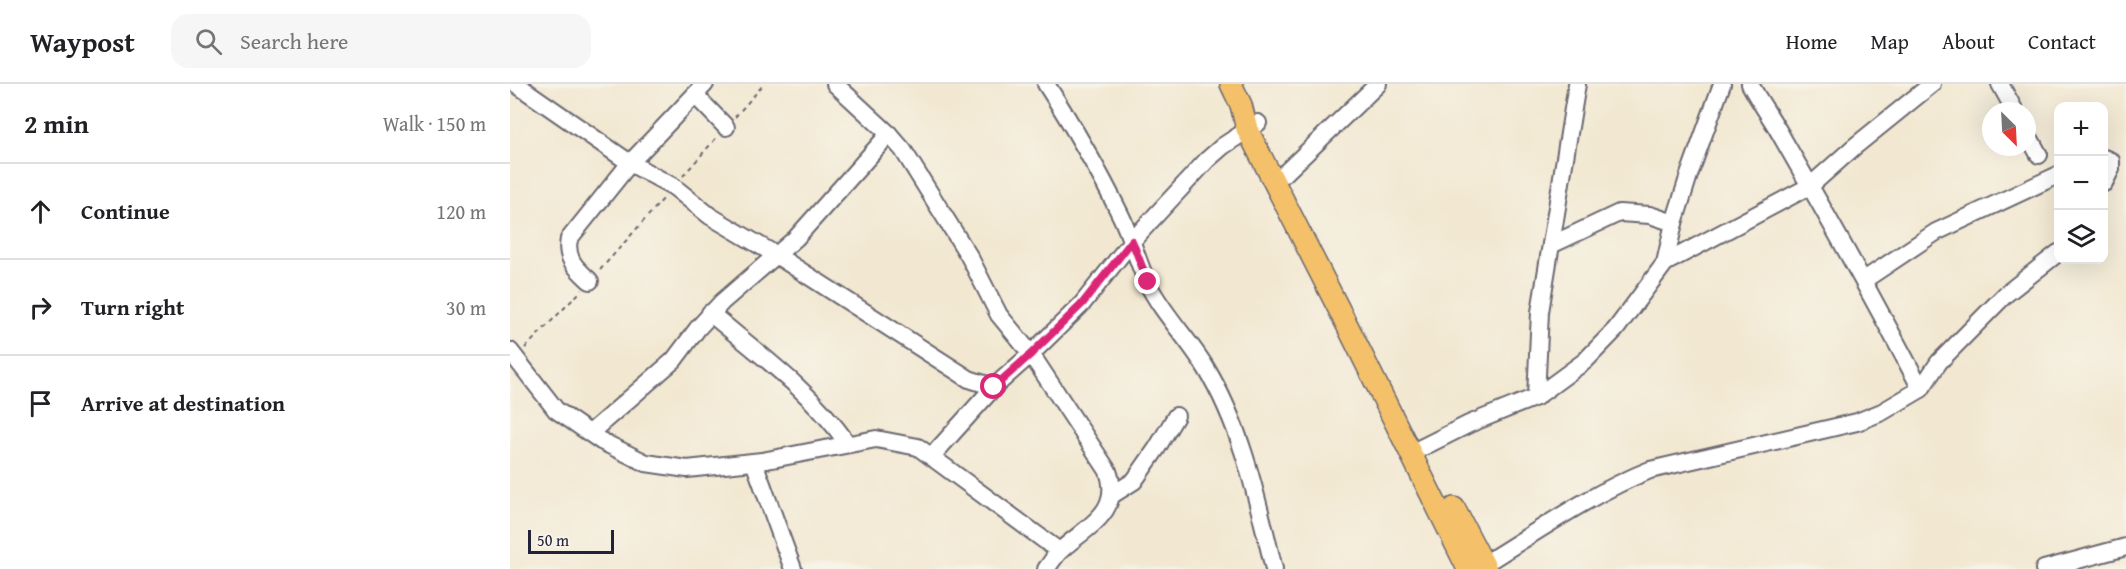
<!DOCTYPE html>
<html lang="en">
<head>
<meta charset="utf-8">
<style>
	body { margin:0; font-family:"Gentium Book Plus",serif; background:#f6f6f6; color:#202124 }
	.controls { position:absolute; right:18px; top:18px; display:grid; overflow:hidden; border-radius:12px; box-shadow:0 6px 24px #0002 }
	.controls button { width:54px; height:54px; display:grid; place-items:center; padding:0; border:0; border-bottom:2px solid #e0e0e0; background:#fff; color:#202124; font:30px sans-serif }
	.compass { position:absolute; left:1472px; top:18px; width:54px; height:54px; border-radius:50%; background:#fff; box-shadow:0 6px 24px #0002; rotate:156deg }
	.scale { position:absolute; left:18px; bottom:15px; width:86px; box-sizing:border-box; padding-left:6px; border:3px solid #22223b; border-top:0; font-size:16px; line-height:21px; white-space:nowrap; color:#22223b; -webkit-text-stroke:4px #f7f3e8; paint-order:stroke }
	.stop { position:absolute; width:18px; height:18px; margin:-14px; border:4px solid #db2777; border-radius:50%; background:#fff }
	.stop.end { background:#db2777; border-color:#fff; box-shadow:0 2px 6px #0008 }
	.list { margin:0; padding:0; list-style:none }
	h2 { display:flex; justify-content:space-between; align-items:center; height:78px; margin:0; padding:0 24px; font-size:26px }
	h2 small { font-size:20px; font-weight:400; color:#757577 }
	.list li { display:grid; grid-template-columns:39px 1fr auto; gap:18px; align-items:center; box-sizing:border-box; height:96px; padding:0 24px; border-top:2px solid #e0e0e0 }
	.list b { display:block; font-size:22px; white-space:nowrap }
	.list em { font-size:20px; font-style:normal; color:#757577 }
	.icon { flex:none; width:33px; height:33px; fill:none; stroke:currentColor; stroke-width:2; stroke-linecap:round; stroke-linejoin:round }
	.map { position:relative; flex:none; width:1616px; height:485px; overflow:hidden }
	header { display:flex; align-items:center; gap:36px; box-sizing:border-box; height:84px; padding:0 30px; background:#fff; border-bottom:2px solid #e0e0e0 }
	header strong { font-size:28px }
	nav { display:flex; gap:33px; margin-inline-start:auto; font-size:21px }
	.search { width:420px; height:54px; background:#f6f6f6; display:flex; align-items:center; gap:15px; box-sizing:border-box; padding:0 21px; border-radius:18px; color:#757577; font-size:22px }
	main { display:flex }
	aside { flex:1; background:#fff }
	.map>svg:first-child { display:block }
</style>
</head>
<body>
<header>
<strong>Waypost</strong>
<div class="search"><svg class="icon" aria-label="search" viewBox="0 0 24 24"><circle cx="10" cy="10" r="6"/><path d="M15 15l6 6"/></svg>Search here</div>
<nav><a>Home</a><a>Map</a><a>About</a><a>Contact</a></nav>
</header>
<main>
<aside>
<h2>2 min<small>Walk · 150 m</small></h2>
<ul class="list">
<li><svg class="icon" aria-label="ahead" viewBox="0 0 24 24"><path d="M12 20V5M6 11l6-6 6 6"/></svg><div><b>Continue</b></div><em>120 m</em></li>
<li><svg class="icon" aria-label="right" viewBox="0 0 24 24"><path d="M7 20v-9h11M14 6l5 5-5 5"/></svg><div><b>Turn right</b></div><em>30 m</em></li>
<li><svg class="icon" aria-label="arrive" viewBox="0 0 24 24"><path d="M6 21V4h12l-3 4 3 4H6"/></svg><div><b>Arrive at destination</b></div></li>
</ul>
</aside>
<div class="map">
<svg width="1616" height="485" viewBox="0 0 1616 485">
	<rect width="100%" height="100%" fill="#f7f3e8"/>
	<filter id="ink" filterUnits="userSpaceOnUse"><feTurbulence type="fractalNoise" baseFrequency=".0167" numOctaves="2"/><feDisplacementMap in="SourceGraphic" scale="12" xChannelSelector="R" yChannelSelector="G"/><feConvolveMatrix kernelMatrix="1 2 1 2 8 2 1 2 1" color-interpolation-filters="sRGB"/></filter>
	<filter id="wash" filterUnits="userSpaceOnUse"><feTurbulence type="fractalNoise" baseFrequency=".008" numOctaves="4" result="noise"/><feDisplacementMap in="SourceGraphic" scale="24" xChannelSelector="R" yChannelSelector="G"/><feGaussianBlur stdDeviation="1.35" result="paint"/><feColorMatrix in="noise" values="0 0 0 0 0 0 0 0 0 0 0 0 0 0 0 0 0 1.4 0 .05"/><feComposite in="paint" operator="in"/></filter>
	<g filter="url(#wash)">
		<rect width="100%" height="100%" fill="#f2e8d1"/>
	</g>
	<g filter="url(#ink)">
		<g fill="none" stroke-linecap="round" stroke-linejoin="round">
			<g stroke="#6b6770" stroke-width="20">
				<g id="minor">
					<polyline points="6,0 120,79 164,103 200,132 266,171 459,295 484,303"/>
					<path d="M325,0L379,50L393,66L459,172L489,231L521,270L598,387C613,428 576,443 551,466C545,471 541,479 536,485"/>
					<path d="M536,0C563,42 588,85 610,130C621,152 627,176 637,198C652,229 678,254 696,284C733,345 747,416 764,485"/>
					<polyline points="1490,0 1505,27"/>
					<polyline points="185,11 216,43"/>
					<polyline points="1517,49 1529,71"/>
					<polyline points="1594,74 1601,77 1601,85 1594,99"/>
					<polyline points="774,90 868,0"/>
					<polyline points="1041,161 1109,129 1140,131 1164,139"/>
					<polyline points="1155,179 1300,102 1344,63 1422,0"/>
					<polyline points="1354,196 1426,148 1548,91"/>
					<path d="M80,197C66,184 55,175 59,155L120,79L195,0"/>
					<path d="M200,229C249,270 301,307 337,359"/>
					<polyline points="0,267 46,326 91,357 136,379 177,385 252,377 366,355 408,363 549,467"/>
					<polyline points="1411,305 1429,278 1496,210 1548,169"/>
					<polyline points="1026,313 1030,228 1067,0"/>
					<polyline points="80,349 164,276 188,244 212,218 286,154 379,50"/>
					<polyline points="911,364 959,340 1026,313 1075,277 1106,245 1155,179 1164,139 1179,91 1212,0"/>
					<polyline points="422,372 484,303 521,270 572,220 622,157 697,76 713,62 748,39"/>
					<polyline points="244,378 283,485"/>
					<polyline points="602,411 624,397 647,364 666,332"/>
					<path d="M974,480C1028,447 1082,409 1140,386L1347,338L1372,328L1411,305C1367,221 1321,138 1273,55C1263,36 1250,19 1240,0"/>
					<polyline points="1534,485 1616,463"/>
				</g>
			</g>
			<g stroke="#6b6770" stroke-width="24">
				<g id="major">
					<polyline points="721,0 731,21 737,45 838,243 958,485"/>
					<polyline points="944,424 976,485"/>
				</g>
			</g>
			<g stroke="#6b6770" stroke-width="2" stroke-dasharray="4.5 4.5" stroke-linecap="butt">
				<polyline points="225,33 254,0"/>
				<polyline points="173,92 207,53"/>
				<polyline points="90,186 154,114"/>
				<polyline points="15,264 72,206"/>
			</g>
			<use href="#minor" stroke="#fff" stroke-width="16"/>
			<use href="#major" stroke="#f4c16a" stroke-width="21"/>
		</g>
	</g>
	<g fill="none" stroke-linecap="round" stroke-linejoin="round" filter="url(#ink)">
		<polyline stroke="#db2777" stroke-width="8" points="484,303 521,270 572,220 622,157 638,198"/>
	</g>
</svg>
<div class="controls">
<button>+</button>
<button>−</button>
<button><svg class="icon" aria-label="layers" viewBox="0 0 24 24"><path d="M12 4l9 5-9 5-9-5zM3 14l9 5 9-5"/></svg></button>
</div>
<svg class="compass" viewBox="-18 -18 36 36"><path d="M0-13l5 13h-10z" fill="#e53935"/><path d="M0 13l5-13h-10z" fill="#757577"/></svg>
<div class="scale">50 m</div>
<div class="stop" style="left:484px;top:303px"></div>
<div class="stop end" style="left:638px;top:198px"></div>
</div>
</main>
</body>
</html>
